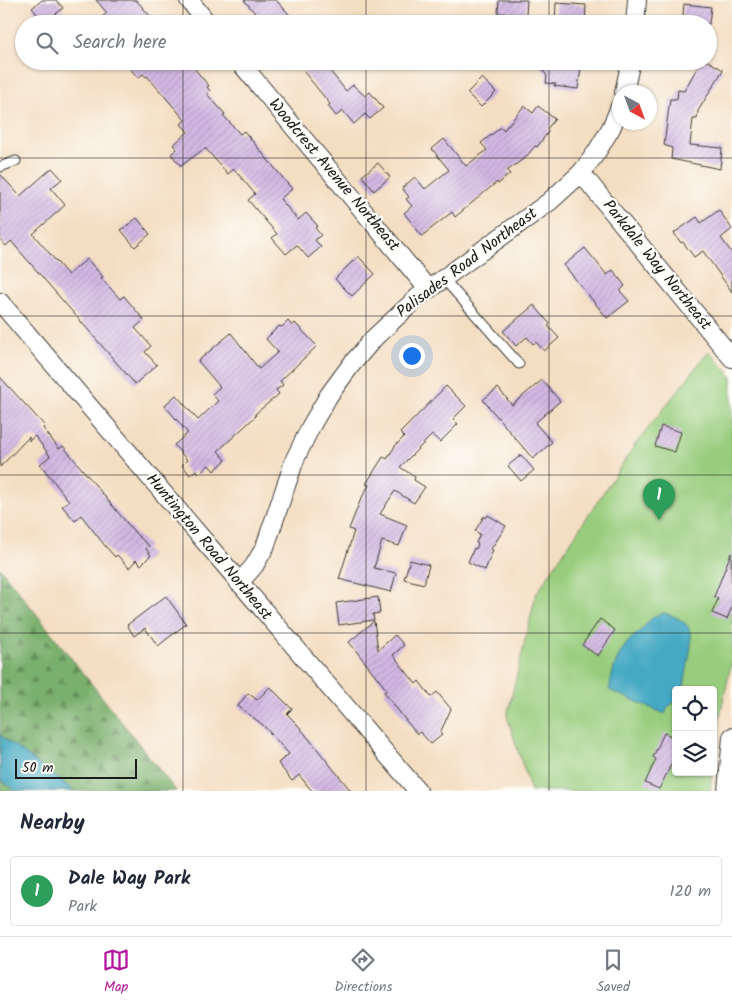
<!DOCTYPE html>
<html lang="en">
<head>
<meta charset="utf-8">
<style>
	body { margin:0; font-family:Kalam,sans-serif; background:#f6f6f7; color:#1f2937 }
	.controls { position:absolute; right:15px; bottom:15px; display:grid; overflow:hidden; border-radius:5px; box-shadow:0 1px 4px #0004 }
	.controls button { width:45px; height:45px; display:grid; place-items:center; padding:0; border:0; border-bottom:1px solid #e0e1e3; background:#fff; color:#1f2937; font:25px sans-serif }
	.compass { position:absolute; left:612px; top:85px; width:45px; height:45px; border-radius:50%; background:#fff; box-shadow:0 1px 4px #0004; rotate:139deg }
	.scale { position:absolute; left:15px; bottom:12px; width:122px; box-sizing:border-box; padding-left:5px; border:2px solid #1c1c1c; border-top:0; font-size:14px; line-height:18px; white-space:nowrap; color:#1c1c1c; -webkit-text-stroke:4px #fdfcf7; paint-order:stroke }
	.you { position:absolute; left:411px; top:355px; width:18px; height:18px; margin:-12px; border:4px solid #fff; border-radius:50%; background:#1a73e8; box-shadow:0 0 0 8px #1a73e833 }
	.badge { display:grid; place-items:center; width:32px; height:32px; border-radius:50%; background:#b5179e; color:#fff; font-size:16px; font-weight:700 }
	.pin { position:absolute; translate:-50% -41px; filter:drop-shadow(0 1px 2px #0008) }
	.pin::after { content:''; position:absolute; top:26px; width:18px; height:15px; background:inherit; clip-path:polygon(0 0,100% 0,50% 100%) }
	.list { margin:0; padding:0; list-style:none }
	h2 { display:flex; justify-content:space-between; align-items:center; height:65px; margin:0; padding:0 20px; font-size:21px }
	h2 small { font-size:16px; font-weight:400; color:#747a83 }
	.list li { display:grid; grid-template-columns:32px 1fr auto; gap:15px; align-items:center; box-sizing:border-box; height:70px; margin:0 10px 10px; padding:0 10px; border:1px solid #e0e1e3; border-radius:5px }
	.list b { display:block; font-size:19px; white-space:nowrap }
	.list p { margin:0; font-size:16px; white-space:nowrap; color:#747a83 }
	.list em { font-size:16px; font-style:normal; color:#747a83 }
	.icon { flex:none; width:28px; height:28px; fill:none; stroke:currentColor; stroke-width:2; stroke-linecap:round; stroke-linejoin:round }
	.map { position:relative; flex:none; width:732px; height:791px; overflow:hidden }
	.search { position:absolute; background:#fff; box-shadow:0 1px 4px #0004; left:15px; right:15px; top:15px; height:55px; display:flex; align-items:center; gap:12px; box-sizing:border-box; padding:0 18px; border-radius:28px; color:#747a83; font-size:19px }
	.sheet { height:145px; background:#fff }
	nav { display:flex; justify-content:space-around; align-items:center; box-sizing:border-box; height:70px; border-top:1px solid #e0e1e3; background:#fff; font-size:14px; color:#747a83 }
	nav a { display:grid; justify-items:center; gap:2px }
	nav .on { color:#b5179e }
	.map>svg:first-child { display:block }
</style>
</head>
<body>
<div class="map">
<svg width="732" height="791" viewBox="0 0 732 791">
	<defs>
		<pattern id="forest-firs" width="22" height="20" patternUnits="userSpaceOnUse" patternTransform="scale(1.25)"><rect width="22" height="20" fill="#7ab06d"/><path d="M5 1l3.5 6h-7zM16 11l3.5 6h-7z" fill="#638e59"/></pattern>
		<pattern id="building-hatch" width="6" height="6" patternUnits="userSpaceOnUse" patternTransform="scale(1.25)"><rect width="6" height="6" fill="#d2b7e3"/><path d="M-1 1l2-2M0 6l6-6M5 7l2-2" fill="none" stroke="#b49dc2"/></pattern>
	</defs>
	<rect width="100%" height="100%" fill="#fdfcf7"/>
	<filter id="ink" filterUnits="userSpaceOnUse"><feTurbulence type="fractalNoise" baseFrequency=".02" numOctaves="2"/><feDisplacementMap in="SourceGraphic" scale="10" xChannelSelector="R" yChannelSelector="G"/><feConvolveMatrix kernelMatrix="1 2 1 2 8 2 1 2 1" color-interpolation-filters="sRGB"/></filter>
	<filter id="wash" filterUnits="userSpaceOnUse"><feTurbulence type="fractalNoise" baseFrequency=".0096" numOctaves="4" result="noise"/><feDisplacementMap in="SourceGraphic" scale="20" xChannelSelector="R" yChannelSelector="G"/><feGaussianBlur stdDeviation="1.12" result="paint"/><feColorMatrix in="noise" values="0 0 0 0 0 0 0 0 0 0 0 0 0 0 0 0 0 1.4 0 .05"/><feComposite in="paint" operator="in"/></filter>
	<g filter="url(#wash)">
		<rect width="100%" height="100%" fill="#f4dec2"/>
		<polygon fill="#99cd7e" stroke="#5a744d" points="709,351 732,377 732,660 716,734 713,757 713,690 676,690 676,772 712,772 710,791 531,791 507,716 536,594 635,445"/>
		<polygon fill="url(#forest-firs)" stroke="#4b6644" points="0,568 176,791 0,791"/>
		<g fill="#44a9c3" stroke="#306270">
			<path d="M664,613C692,621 694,632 689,658C687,668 686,679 683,690H676V701L668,707L665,714L609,690C612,671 617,653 631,639C633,636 637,634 640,631C650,622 649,616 664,613Z"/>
			<polygon points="0,735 74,791 16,791 0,779"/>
		</g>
		<g id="blocks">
			<g fill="url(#building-hatch)">
				<polygon points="42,0 56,0 63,8 45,23 32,8"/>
				<polygon points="96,0 136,0 151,17 143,24 94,24 107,13"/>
				<polygon points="244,0 276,0 298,24 264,24"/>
				<polygon points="499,0 527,0 526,15 498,13"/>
				<polygon points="556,3 586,5 585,24 555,24"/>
				<polygon points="684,4 711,7 709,24 682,24"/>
				<polygon points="124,61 188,61 209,86 207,87 210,91 207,94 225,114 223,115 240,134 244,131 292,189 280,199 298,220 306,213 318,226 315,228 321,235 315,240 321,247 308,258 297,245 286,254 272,238 277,234 248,200 255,194 234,169 228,174 205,148 181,166 171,154 177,149 173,145 188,132 181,124 185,120 147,76 146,77 143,74 138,78"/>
				<polygon points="299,61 322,61 346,91 353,85 365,96 370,92 383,108 370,119 365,114 354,124 343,111 336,116 328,106 330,104 304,72 306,70"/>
				<polygon points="548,61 582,61 578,89 554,86 556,84 546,83 547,76 540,66"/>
				<polygon points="701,61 708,61 723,70 698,111 697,119 693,119 690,145 722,148 720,169 671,159 672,148 664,145 670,99 677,99 678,90 684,91"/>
				<polygon points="482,78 496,92 481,107 467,93"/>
				<polygon points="524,106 533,113 538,106 555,119 547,129 549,131 537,147 535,146 526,157 507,171 510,174 498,184 497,182 455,217 452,212 422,236 404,213 412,206 406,199 409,197 402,188 415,177 425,189 449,170 432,149 444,139 466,166 487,150 481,143 501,127 504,130"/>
				<polygon points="378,163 390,177 374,191 362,176"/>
				<polygon points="52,168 62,179 51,188 65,205 33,234 68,275 87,259 103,277 101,278 120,299 124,296 144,320 135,328 151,346 145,352 157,365 135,384 11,241 6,246 0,239 0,174 20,196"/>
				<polygon points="719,210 732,229 721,238 732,253 732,292 703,251 694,257 683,242 681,243 674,233 697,217 701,223"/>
				<polygon points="137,218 150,234 135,247 121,230"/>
				<polygon points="585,248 607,275 613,270 625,286 620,291 629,301 607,318 564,265"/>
				<polygon points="358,256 375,274 352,296 335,279"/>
				<polygon points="534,305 550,324 548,326 559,338 544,351 536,342 533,344 527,337 516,346 503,331"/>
				<polygon points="288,321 292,326 295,323 317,346 280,381 283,385 276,390 279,394 255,414 256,416 218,451 226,460 214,471 209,465 199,474 196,470 190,475 182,465 187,460 174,445 188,433 165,406 166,404 176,395 198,420 218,401 212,394 220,387 198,361 231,333 259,369 278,352 266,339 279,326 282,327"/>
				<polygon points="0,377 45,426 43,428 59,449 63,446 136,534 149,546 146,549 151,555 141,565 136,560 129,568 117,555 115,557 106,547 81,515 75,521 62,506 69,501 40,464 50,456 35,436 29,441 29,437 0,467"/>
				<polygon points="542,380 560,401 535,423 552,442 533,459 483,400 498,388 512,405"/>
				<polygon points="446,386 466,406 453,419 458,424 440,442 432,435 400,467 415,477 414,480 425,487 414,503 395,491 380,514 407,525 399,546 382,541 374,568 396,573 391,592 339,579 354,531 349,529 360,501 369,485 366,484 383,457 387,459 395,446 404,437 400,433"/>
				<polygon points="661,426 681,432 675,452 655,446"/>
				<polygon points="521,455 534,470 521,481 508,466"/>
				<polygon points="488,515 506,526 491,549 493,550 485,570 468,562 474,548 476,549 478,544 476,543 480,534 475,531 484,516 486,518"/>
				<polygon points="731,553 732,607 727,619 712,613 718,599 714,597"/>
				<polygon points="410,560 429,565 424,584 404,579"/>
				<polygon points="166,596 186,624 158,646 145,628 134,636 127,625"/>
				<polygon points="378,597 380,613 373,614 374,620 339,625 336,603"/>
				<polygon points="600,619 615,630 598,656 582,645"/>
				<polygon points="374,621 378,650 395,635 404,645 393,655 416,684 419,681 431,697 437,692 451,709 440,733 442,735 431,744 420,732 417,734 407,722 384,692 387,690 349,642"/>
				<polygon points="270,687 292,709 287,714 297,724 351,791 312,791 299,775 292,781 278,763 289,754 263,725 238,706 248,693 257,700"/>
				<polygon points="664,733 676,738 676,755 659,789 645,783 656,759 653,757"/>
			</g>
		</g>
	</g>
	<g filter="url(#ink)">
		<use href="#blocks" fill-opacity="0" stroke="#3c3935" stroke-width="1"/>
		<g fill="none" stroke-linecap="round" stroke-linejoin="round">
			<g stroke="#3c3935" stroke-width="11">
				<g id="service">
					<polyline points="0,167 16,161"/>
					<polyline points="443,278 519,364"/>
				</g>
			</g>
			<g stroke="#3c3935" stroke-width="20">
				<g id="minor">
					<polyline points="189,0 208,24"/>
					<polyline points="635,24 637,0"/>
					<polyline points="239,61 428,289"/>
					<polyline points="624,92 631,61"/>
					<polyline points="581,173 732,358"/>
					<polyline points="0,302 418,791"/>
					<polyline points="239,583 254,566 265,547 295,459 311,426 329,395 351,365 374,338 418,297 549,202 581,173 596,153 611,128 620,107"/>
					<polyline points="727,791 732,737"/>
				</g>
			</g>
			<use href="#service" stroke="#fff" stroke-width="9"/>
			<use href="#minor" stroke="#fff" stroke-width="18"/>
		</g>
	</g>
	<path fill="none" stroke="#1c1c1c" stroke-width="1" stroke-opacity="0.55" d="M183,0V24M366,0V24M549,0V24M183,61V791M366,61V791M549,61V791M0,158H732M0,316H732M0,475H732M0,633H732"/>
	<g text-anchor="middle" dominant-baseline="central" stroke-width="4.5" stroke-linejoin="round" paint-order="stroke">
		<g font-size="16" fill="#1c1c1c" stroke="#fdfcf7">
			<text transform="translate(334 175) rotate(50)">Woodcrest Avenue Northeast</text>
			<text transform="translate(467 263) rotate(-37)">Palisades Road Northeast</text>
			<text transform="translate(657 265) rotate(51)">Parkdale Way Northeast</text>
			<text transform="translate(209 547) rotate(50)">Huntington Road Northeast</text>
		</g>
	</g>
</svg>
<div class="controls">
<button><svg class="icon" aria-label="locate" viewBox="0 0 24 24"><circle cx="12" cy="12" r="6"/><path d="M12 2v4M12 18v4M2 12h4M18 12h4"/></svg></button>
<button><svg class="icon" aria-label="layers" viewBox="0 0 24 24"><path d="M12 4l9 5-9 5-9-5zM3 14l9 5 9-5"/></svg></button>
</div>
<svg class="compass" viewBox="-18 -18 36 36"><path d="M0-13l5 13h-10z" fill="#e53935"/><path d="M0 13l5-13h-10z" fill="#747a83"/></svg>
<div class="scale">50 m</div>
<div class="you"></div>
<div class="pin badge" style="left:659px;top:520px;background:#2e9e5b">1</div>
<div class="search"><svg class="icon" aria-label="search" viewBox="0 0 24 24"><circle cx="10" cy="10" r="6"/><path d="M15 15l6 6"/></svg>Search here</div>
</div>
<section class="sheet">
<h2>Nearby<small></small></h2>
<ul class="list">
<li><span class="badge" style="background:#2e9e5b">1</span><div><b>Dale Way Park</b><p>Park</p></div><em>120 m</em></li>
</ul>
</section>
<nav>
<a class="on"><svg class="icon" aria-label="map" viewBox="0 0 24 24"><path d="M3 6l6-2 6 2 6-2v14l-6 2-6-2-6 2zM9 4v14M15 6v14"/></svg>Map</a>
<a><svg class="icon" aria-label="directions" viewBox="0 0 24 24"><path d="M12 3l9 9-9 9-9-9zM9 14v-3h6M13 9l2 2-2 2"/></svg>Directions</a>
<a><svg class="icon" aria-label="saved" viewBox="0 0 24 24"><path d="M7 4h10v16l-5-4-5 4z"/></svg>Saved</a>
</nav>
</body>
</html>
